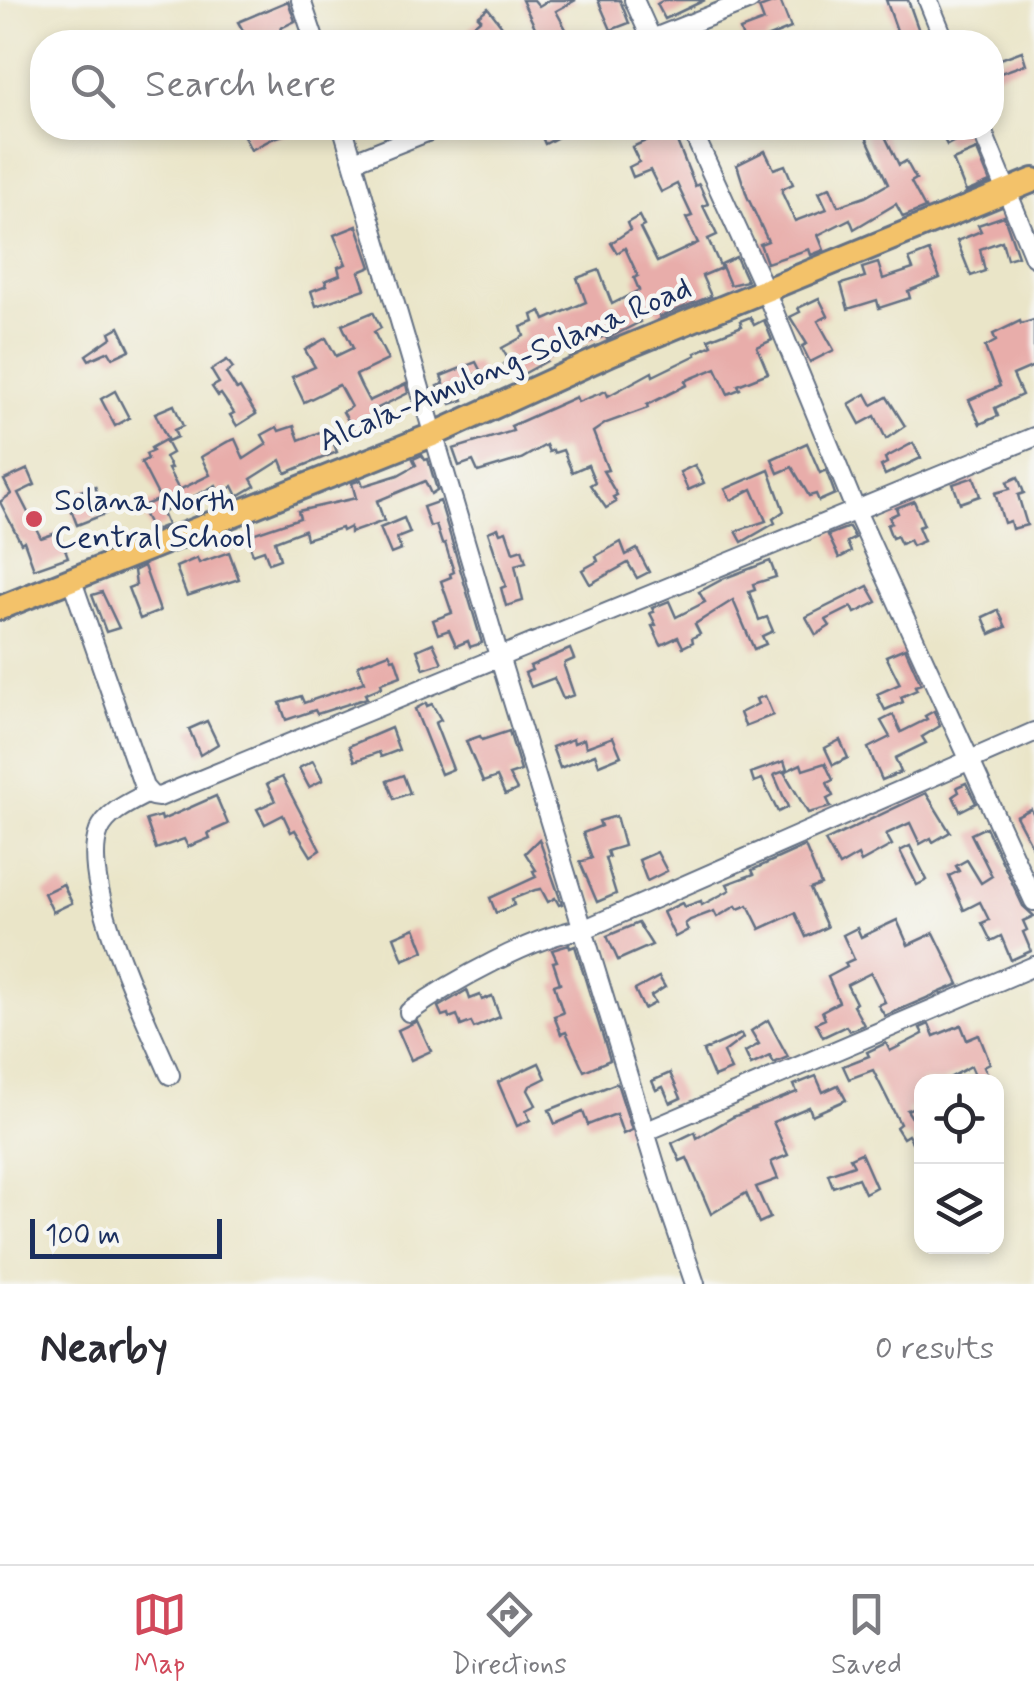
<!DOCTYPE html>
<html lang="en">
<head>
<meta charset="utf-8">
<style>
	body { margin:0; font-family:Mynerve,sans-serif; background:#f2f2f3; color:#2b2b33 }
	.controls { position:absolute; right:30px; bottom:30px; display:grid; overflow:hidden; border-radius:20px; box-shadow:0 5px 15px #0003 }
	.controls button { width:90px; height:90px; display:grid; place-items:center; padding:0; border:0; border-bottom:2px solid #e1e1e2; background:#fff; color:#2b2b33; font:50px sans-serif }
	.scale { position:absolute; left:30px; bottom:25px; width:192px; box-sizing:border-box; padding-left:10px; border:5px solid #1b2f5e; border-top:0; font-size:28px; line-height:35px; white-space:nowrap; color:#1b2f5e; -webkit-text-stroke:8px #f6f6f2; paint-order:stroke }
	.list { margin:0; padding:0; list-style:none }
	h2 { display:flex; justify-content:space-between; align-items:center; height:130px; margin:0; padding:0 40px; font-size:42px }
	h2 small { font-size:32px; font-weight:400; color:#7c7c81 }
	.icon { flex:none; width:55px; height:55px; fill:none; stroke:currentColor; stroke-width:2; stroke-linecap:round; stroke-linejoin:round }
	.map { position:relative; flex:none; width:1034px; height:1284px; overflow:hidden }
	.search { position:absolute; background:#fff; box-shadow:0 5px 15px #0003; left:30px; right:30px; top:30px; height:110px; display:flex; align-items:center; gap:25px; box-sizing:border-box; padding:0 35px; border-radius:40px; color:#7c7c81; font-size:38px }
	.sheet { height:280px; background:#fff }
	nav { display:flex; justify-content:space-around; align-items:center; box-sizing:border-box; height:140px; border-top:2px solid #e1e1e2; background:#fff; font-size:28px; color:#7c7c81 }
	nav a { display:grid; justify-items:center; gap:5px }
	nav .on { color:#d1495b }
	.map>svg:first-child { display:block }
</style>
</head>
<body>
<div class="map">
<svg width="1034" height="1284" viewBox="0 0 1034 1284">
	<rect width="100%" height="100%" fill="#f6f6f2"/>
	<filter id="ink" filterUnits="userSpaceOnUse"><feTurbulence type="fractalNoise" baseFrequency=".01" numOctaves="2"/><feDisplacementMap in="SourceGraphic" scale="20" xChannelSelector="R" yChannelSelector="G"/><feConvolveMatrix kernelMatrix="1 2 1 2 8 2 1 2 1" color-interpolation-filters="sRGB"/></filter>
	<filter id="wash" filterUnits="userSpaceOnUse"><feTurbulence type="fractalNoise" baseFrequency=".0048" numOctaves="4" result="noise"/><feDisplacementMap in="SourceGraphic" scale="40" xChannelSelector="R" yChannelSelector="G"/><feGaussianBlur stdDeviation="2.25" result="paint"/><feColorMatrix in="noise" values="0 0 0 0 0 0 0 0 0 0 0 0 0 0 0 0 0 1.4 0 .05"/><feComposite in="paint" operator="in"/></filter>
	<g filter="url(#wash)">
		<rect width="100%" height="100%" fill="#eae5c8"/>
		<g id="blocks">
			<g fill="#e8adaa">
				<polygon points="522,0 534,0 539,6 549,0 576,0 556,11 573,42 542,42"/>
				<polygon points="598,0 620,0 629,23 611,30"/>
				<polygon points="664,0 705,0 665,19 657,4"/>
				<polygon points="780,0 791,28 766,38 767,42 744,42 740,30 764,21 759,8"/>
				<polygon points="886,0 908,0 920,34 926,31 932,42 901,42"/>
				<polygon points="288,1 295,21 281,28 288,42 229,42 245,34 238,22"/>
				<polygon points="488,8 508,34 504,36 508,42 471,42 464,33 481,19 478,16"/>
				<polygon points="1022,51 1026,64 992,76 992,62"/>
				<polygon points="253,128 298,128 299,130 274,138 251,150 242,132"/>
				<polygon points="538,128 575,128 545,144"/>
				<polygon points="862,128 881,128 899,165 906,161 916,179 911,182 925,208 903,217 896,204 854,229 850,219 818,235 824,250 811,255 809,249 767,263 760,244 768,241 747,196 737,165 765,151 774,169 785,165 793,184 782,189 782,193 795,221 827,209 819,192 830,187 838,206 865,197 888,184"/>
				<polygon points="938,128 969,128 970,133 947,145"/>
				<polygon points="672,129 695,186 699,184 708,204 703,206 717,235 708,239 721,268 702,276 711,296 660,317 655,307 637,316 640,322 607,339 605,336 546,358 547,361 516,378 504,364 509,361 502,348 524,336 521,327 534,322 532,315 541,311 545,320 586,302 577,278 599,270 612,304 639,290 634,278 638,276 625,248 617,253 611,243 630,230 627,223 639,216 644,226 640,228 657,262 698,243 686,218 692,216 677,184 661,192 650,170 633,177 629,167 639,162 632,147"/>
				<polygon points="977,150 990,182 966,192 953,160"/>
				<polygon points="1004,216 1018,256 1007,259 1002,241 980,249 985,271 971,276 957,241 981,231 978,225"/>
				<polygon points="357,226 371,267 359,272 365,289 316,306 311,291 327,285 325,281 340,275 338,267 346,264 334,235"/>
				<polygon points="929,251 940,278 908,291 910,298 879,308 877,300 848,309 841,284 865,277 862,268 878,263 883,279 913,269 909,259"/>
				<polygon points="736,257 747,281 730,285 721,264"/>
				<polygon points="819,298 828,316 818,321 834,350 810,362 802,346 807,344 790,317 800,312 798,308"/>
				<polygon points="373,312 381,328 374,332 388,360 356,375 361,386 369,401 406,384 408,393 374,410 380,420 356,434 343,412 351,407 339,385 304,402 292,377 315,367 305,350 326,338 336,356 353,348 342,325"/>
				<polygon points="750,317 754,325 764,320 772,340 757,347 768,373 738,385 740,389 728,394 716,368 685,381 687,385 647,405 648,408 606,423 593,432 608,470 603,471 617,495 613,497 616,502 606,508 590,485 595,482 588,465 572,472 563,450 554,453 553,450 549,452 546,445 521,459 478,472 473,461 459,466 453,449 513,431 511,426 576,397 578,402 606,391 608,396 652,372 653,376 696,355 695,353 712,345 709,339 742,326 740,321"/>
				<polygon points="1034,320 1034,366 1013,375 1022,395 995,408 998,416 980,424 969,400 1000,386 985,347 996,341 993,334 1020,321 1021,324"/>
				<polygon points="119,327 130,350 113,358 109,351 89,360 86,355 112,337 110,332"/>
				<polygon points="227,360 233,368 226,373 237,390 240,388 256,414 237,426 230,415 234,413 221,394 218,396 212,387 219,383 211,370"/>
				<polygon points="476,362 481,372 457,383 463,400 451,404 449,399 442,402 437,386 444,384 441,376"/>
				<polygon points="115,391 129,418 115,426 101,399"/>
				<polygon points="866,394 872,405 887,397 905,426 886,439 875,416 860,424 849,404"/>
				<polygon points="174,405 183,426 174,430 177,437 168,441 155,413"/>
				<polygon points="294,426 299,440 328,429 337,452 286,473 281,460 251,479 255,486 238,496 233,486 220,494 216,485 162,513 167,525 152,531 140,507 160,499 141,462 148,459 146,454 153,451 151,448 165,440 172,453 165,457 171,468 168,469 179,490 210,475 201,457 227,442 235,439 244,459 267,444 262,435 277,427 279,431"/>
				<polygon points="807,443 820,473 826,470 835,494 819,501 816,494 809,496 792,467 778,473 772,459"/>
				<polygon points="913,443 921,458 885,475 881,466 887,463 885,458"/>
				<polygon points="422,455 425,460 428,459 437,490 431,494 425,481 377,501 384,521 350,533 350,527 342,531 341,528 306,539 304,530 275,541 280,559 269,563 264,550 253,554 246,536 300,518 298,511 356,498 352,483 361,480 363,486 398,475 416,465 413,459"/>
				<polygon points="695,465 704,483 688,490 680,472"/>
				<polygon points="28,469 35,485 18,493 41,538 59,532 68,557 34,569 24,541 21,543 0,502 11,494 4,480"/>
				<polygon points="769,470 784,511 773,519 775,523 742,542 736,531 766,521 752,489 731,500 725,489"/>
				<polygon points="974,477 980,496 960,503 953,484"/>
				<polygon points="1018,477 1024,493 1018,495 1027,525 1012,529 1010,521 1004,523 995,493 1010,489 1007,482"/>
				<polygon points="95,486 105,514 77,525 66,496"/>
				<polygon points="440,501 482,643 470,647 468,641 456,646 449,630 438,634 433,620 452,613 441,581 451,577 450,574 454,572 445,543 442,544 436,525 430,527 423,507"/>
				<polygon points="914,501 924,525 918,527 924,541 912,546 909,540 901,544 897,536 892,538 887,525 892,523 889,517 898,513 896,508"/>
				<polygon points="404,518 410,533 397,538 401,550 391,554 380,528"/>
				<polygon points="849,527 855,538 847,542 851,552 839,558 828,535"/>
				<polygon points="498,528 500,533 506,531 513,552 522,549 526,562 515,565 523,601 506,606 501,588 506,586 488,532"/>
				<polygon points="621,542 626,555 637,549 649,572 637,578 628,563 590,584 582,570 598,561 596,556"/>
				<polygon points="229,552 239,579 187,596 176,567 197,558 199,563"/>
				<polygon points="770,561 776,577 753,584 755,590 749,592 759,620 767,617 773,631 762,636 766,644 754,649 733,600 695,624 700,634 692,638 693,642 683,647 678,637 661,645 652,626 656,625 650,613 654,612 652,608 669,601 676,617 705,602 699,592 725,578"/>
				<polygon points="144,566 160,611 140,619 128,588 136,585 134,571"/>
				<polygon points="868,586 877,602 855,613 852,607 826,620 830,626 816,635 806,617"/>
				<polygon points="102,592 119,628 106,632 92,595"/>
				<polygon points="998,610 1006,627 990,634 983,617"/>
				<polygon points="433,643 442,663 424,669 417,650"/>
				<polygon points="905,648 921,684 915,686 917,690 901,697 903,702 885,710 877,694 900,684 886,656"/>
				<polygon points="570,649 574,659 565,663 564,666 574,695 563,699 554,678 531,687 525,673 532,670 530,666"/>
				<polygon points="389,653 392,659 395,658 401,676 381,683 382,687 365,694 367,698 317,714 315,710 286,720 280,703 301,696 304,703 364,682 358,665"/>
				<polygon points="765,696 773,715 745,726 740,713 758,704 756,699"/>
				<polygon points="426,703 427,706 432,704 441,720 435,723 453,769 441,774 415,709"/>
				<polygon points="934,711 940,726 922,737 926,743 895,758 901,772 882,780 868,748 890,737 881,721 893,715 901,732 927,719 925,716"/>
				<polygon points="207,721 218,744 200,755 189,729"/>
				<polygon points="391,728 399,750 381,757 379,752 355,761 349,746"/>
				<polygon points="509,731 521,771 509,775 517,790 505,795 497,777 483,782 466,741 480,736 482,740"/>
				<polygon points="613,737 621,756 599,765 595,754 560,768 552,747 573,739 574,743 584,739 586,747"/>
				<polygon points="840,740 848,758 833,765 825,748"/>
				<polygon points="313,761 323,780 309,787 299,768"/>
				<polygon points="784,761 787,770 774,775 788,807 778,812 762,779 754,782 751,773"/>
				<polygon points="825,763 833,780 827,783 833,796 827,799 831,807 808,813 784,772 801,764 803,770"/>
				<polygon points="403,775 410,793 394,799 387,781"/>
				<polygon points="282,777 320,850 311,856 295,830 291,832 283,815 265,824 257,809 275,801 267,784"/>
				<polygon points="966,783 976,803 960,811 953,796 959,792 957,787"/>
				<polygon points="926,793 950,832 933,842 931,838 920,844 910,823 886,834 892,845 861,862 858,855 839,866 825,841"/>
				<polygon points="216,796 228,824 208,833 210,838 188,847 184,839 156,849 146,820 161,816 162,820"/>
				<polygon points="1031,809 1034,815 1034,850 1016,816"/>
				<polygon points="616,816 624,846 607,851 609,857 605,858 616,894 597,902 580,862 592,858 583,833 601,826 599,821"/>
				<polygon points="986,827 1023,906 1034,916 1023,921 1027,930 1023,932 1031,951 1011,960 1001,936 991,941 982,923 989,920 980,902 964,910 949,876 959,871 956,866 967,860 981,883 992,876 971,834"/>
				<polygon points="539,839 562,904 559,905 555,898 548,902 541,889 535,890 512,899 514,905 496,913 490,898 536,877 533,871 536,870 525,853"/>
				<polygon points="805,846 821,885 810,889 827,927 806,937 795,913 760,929 748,905 738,909 736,906 717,917 714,911 690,920 685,924 688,930 675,937 663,912 682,903 684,907 701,901 702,905 730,890 727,884 754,874 752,870"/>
				<polygon points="910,846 927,880 917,885 900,851"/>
				<polygon points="657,852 667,871 647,881 639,860"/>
				<polygon points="63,884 72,903 53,912 44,893"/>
				<polygon points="897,920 908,945 934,933 959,984 885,1016 878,1005 885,1002 871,973 847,985 856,1003 853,1005 864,1025 849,1031 846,1026 823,1037 816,1023 825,1019 822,1011 839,1002 828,977 847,967 845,963 854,959 843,935 857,928 861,937"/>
				<polygon points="638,923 652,945 618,960 607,936"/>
				<polygon points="415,928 424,951 403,960 394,937"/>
				<polygon points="569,945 570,948 575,946 610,1060 584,1071 566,1032 561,1034 554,1016 563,1013 554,985 560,983 553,962 557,961 552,950"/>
				<polygon points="659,977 665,987 651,996 655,1003 644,1009 635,990"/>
				<polygon points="467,990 470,999 480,995 482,1000 492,996 500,1017 474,1028 471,1022 461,1026 457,1015 449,1018 448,1014 442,1016 438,1007"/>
				<polygon points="768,1020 788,1057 774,1063 770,1056 751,1065 745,1052 759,1044 751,1031"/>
				<polygon points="417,1021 431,1051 411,1060 398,1030"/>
				<polygon points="929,1024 934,1036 961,1025 967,1040 979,1035 990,1063 984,1066 991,1082 978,1082 971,1066 942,1082 922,1082 922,1104 907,1110 922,1133 912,1142 908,1135 903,1138 896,1127 900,1124 873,1070 849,1079 843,1066 869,1056 867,1052 886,1043 890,1051 923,1034 920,1028"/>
				<polygon points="741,1034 743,1038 723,1053 731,1070 714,1077 703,1051"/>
				<polygon points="539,1063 546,1078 530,1086 528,1090 536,1105 526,1110 530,1120 517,1126 498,1082"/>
				<polygon points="670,1073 681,1098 670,1103 663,1087 656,1090 652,1081"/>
				<polygon points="816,1076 823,1092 838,1085 846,1100 812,1115 809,1107 773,1122 788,1155 771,1162 778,1179 756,1187 770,1218 759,1223 746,1193 711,1214 687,1158 680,1161 672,1143 695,1132 697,1138 733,1117 797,1092 794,1085"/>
				<polygon points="617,1083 632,1130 623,1134 616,1114 588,1125 583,1112 555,1124 549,1110"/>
				<polygon points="861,1153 876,1187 865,1193 858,1178 833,1187 828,1174 854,1165 850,1158"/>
			</g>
		</g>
	</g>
	<g filter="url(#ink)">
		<use href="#blocks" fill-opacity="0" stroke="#636f83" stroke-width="2.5"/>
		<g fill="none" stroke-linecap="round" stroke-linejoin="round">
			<g stroke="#636f83" stroke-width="22">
				<g id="minor">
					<polyline points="301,0 315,42"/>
					<polyline points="634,0 653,42"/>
					<polyline points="928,0 945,42"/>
					<polyline points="644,42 750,0"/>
					<polyline points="343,128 499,656 662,1187 695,1284"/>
					<polyline points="691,128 765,290 856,511 1034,901"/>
					<polyline points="981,128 1034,257"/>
					<polyline points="354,161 437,128"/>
					<polyline points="71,578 144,787 152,796 159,797 1034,437"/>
					<path d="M148,793C131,802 107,812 99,831C78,884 147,1021 170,1075"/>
					<path d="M409,1012C448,984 538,933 585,929L1034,732"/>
					<polyline points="647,1131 1034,966"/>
				</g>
			</g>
			<g stroke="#636f83" stroke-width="28">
				<polyline id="major" points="0,608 435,434 612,353 1034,180"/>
			</g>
			<use href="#minor" stroke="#fff" stroke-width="18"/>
			<use href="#major" stroke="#f3c26a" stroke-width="22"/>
		</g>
	</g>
	<circle fill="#d1495b" stroke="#f6f6f2" stroke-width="4" cx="34" cy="519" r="10"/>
	<g text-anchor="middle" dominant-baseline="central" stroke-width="9" stroke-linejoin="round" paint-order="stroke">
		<g font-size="32" fill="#1b2f5e" stroke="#f6f6f2">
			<text transform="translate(505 365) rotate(-23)">Alcala-Amulong-Solana Road</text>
		</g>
		<g font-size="32" fill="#1b2f5e" stroke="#f6f6f2" text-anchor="start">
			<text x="54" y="501">Solana North<tspan x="54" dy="37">Central School</tspan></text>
		</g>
	</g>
</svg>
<div class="controls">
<button><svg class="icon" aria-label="locate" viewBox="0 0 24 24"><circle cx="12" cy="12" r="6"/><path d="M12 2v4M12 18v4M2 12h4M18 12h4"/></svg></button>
<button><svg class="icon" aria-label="layers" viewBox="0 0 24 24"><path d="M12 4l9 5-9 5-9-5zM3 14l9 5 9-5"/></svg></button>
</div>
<div class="scale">100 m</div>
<div class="search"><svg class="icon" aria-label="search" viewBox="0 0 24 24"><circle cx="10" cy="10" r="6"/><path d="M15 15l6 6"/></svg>Search here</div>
</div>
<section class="sheet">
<h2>Nearby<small>0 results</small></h2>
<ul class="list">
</ul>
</section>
<nav>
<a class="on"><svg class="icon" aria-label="map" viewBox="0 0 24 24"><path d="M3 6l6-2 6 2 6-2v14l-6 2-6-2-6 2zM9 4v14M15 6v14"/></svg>Map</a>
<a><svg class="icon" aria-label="directions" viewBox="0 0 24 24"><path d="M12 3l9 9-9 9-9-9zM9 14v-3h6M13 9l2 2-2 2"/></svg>Directions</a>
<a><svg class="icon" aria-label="saved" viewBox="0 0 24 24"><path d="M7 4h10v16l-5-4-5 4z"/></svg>Saved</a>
</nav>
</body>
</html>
